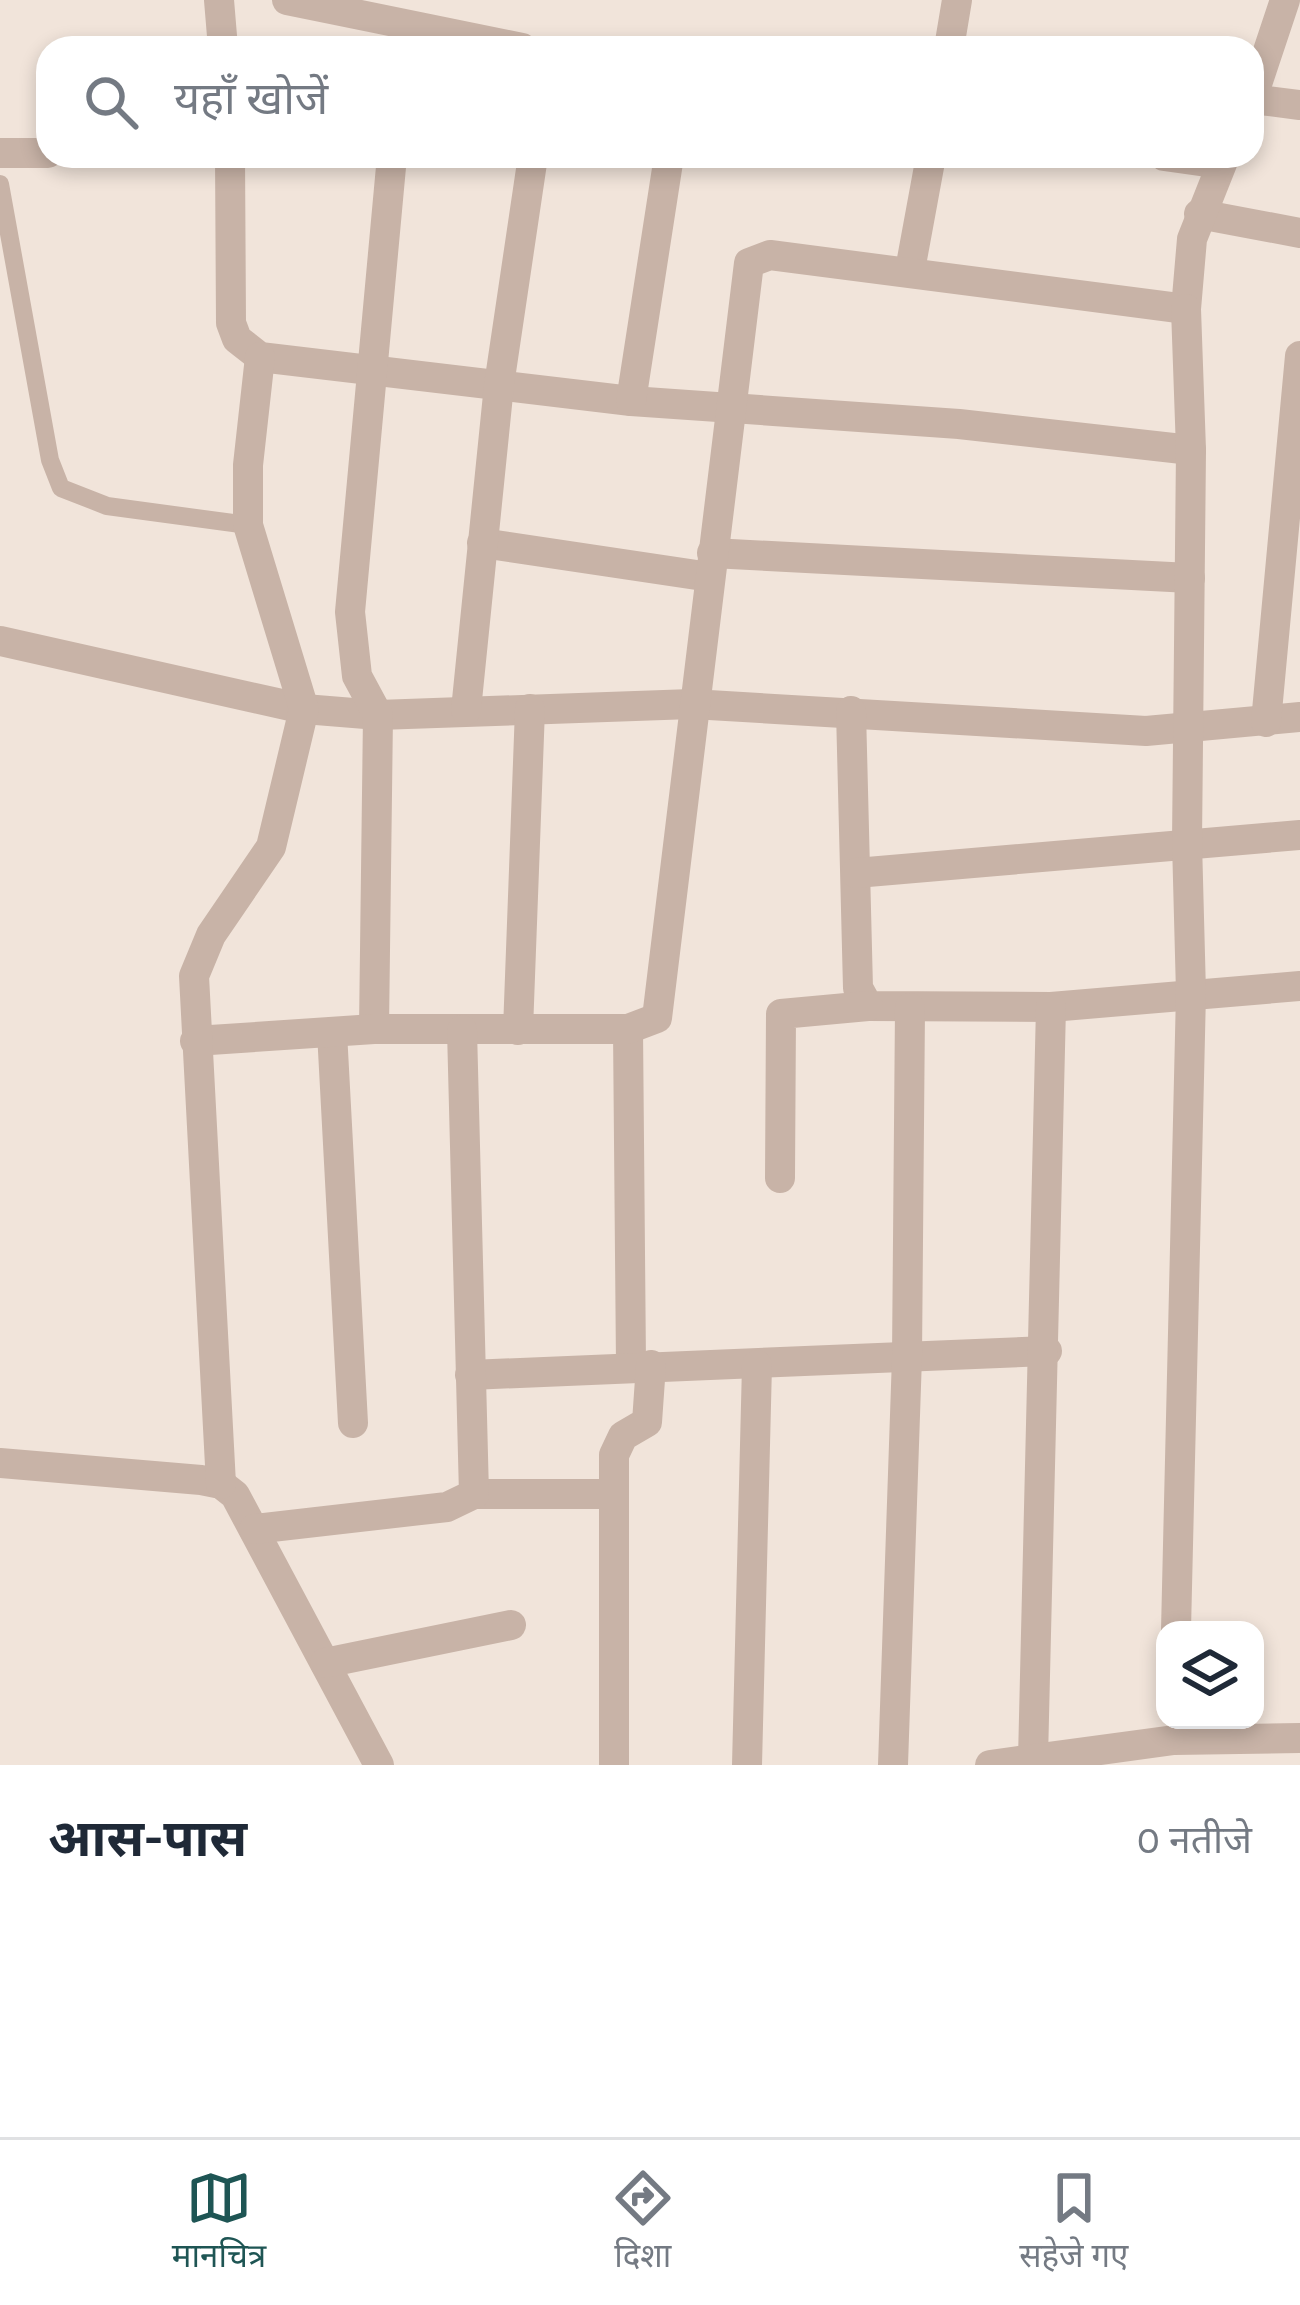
<!DOCTYPE html>
<html lang="hi">
<head>
<meta charset="utf-8">
<style>
	body { margin:0; font-family:Karla,"Noto Sans Devanagari",sans-serif; background:#f6f6f7; color:#1f2937 }
	.controls { position:absolute; right:36px; bottom:36px; display:grid; overflow:hidden; border-radius:24px; box-shadow:0 6px 18px #0003 }
	.controls button { width:108px; height:108px; display:grid; place-items:center; padding:0; border:0; border-bottom:3px solid #e0e1e3; background:#fff; color:#1f2937; font:60px sans-serif }
	.list { margin:0; padding:0; list-style:none }
	h2 { display:flex; justify-content:space-between; align-items:center; height:156px; margin:0; padding:0 48px; font-size:51px }
	h2 small { font-size:39px; font-weight:400; color:#747a83 }
	.icon { flex:none; width:66px; height:66px; fill:none; stroke:currentColor; stroke-width:2; stroke-linecap:round; stroke-linejoin:round }
	.map { position:relative; flex:none; width:1300px; height:1765px; overflow:hidden }
	.search { position:absolute; background:#fff; box-shadow:0 6px 18px #0003; left:36px; right:36px; top:36px; height:132px; display:flex; align-items:center; gap:30px; box-sizing:border-box; padding:0 42px; border-radius:36px; color:#747a83; font-size:45px }
	.sheet { height:372px; background:#fff }
	nav { display:flex; justify-content:space-around; align-items:center; box-sizing:border-box; height:168px; border-top:3px solid #e0e1e3; background:#fff; font-size:33px; color:#747a83 }
	nav a { display:grid; justify-items:center; gap:6px }
	nav .on { color:#1e5554 }
	.map>svg:first-child { display:block }
</style>
</head>
<body>
<div class="map">
<svg width="1300" height="1765" viewBox="0 0 1300 1765">
	<rect width="100%" height="100%" fill="#f1e4da"/>
	<g fill="none" stroke-linecap="round" stroke-linejoin="round">
		<polyline stroke="#c8b3a7" stroke-width="18" points="0,184 50,460 61,488 107,506 248,525"/>
		<g stroke="#c8b3a7" stroke-width="30">
			<polyline points="219,0 223,48"/>
			<polyline points="287,0 522,48"/>
			<polyline points="949,48 957,0"/>
			<polyline points="1252,99 1285,0"/>
			<polyline points="1252,99 1300,105"/>
			<polyline points="0,153 48,153"/>
			<polyline points="230,156 231,323 237,339 260,357 631,401 959,424 1191,450"/>
			<polyline points="1164,156 1221,164"/>
			<polyline points="1199,214 1300,233"/>
			<polyline points="910,270 931,156"/>
			<polyline points="631,401 669,156"/>
			<polyline points="482,543 710,577"/>
			<polyline points="712,553 1190,578"/>
			<polyline points="0,641 304,709 378,715 692,704 1146,731 1300,717"/>
			<polyline points="466,710 499,385 533,156"/>
			<polyline points="851,711 858,988 868,1006 1051,1007 1300,986"/>
			<polyline points="1266,722 1300,356"/>
			<polyline points="856,873 1300,835"/>
			<polyline points="374,1029 378,715 357,676 350,612 392,156"/>
			<polyline points="628,1029 631,1365"/>
			<polyline points="518,1030 530,709"/>
			<polyline points="332,1032 353,1423"/>
			<polyline points="195,1041 374,1029 628,1029 657,1018 749,263 770,255 1186,309 1192,239 1225,156"/>
			<polyline points="780,1178 781,1014 868,1006"/>
			<polyline points="470,1375 1047,1351"/>
			<polyline points="0,1463 201,1480 221,1484 235,1495 379,1765"/>
			<polyline points="221,1484 194,976 211,935 271,847 304,709 248,525 248,465 260,357"/>
			<polyline points="474,1494 614,1494"/>
			<polyline points="254,1529 447,1507 474,1494 462,1030"/>
			<polyline points="1176,1630 1191,993 1187,842 1191,450 1186,309"/>
			<polyline points="325,1663 511,1625"/>
			<polyline points="1033,1759 1051,1007"/>
			<polyline points="614,1765 614,1455 623,1436 647,1422 651,1365"/>
			<polyline points="747,1765 757,1365"/>
			<polyline points="893,1765 907,1357 910,1008"/>
			<polyline points="990,1765 1174,1740 1300,1738"/>
		</g>
	</g>
</svg>
<div class="controls">
<button><svg class="icon" aria-label="layers" viewBox="0 0 24 24"><path d="M12 4l9 5-9 5-9-5zM3 14l9 5 9-5"/></svg></button>
</div>
<div class="search"><svg class="icon" aria-label="search" viewBox="0 0 24 24"><circle cx="10" cy="10" r="6"/><path d="M15 15l6 6"/></svg>यहाँ खोजें</div>
</div>
<section class="sheet">
<h2>आस-पास<small>0 नतीजे</small></h2>
<ul class="list">
</ul>
</section>
<nav>
<a class="on"><svg class="icon" aria-label="map" viewBox="0 0 24 24"><path d="M3 6l6-2 6 2 6-2v14l-6 2-6-2-6 2zM9 4v14M15 6v14"/></svg>मानचित्र</a>
<a><svg class="icon" aria-label="directions" viewBox="0 0 24 24"><path d="M12 3l9 9-9 9-9-9zM9 14v-3h6M13 9l2 2-2 2"/></svg>दिशा</a>
<a><svg class="icon" aria-label="saved" viewBox="0 0 24 24"><path d="M7 4h10v16l-5-4-5 4z"/></svg>सहेजे गए</a>
</nav>
</body>
</html>
